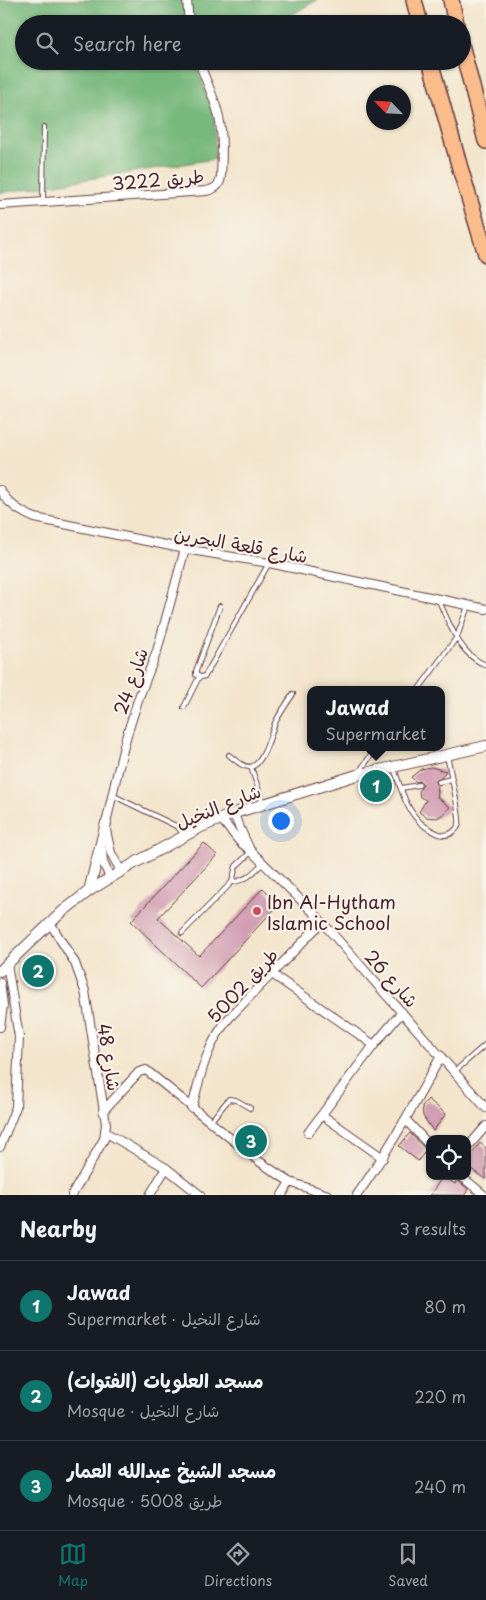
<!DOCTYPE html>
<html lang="en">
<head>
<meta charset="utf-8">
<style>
	body { margin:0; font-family:"Playpen Sans","Playpen Sans Arabic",sans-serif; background:#242831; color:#f1f3f6 }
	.controls { position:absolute; right:15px; bottom:15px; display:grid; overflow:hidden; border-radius:10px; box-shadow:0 1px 4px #0004 }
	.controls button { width:45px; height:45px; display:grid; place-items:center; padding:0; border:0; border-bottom:1px solid #363941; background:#171b24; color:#f1f3f6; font:25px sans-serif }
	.compass { position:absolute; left:366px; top:85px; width:45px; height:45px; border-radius:50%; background:#171b24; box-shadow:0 1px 4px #0004; rotate:295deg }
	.you { position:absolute; left:280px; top:820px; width:18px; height:18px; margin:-12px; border:4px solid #fff; border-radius:50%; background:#1a73e8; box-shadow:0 0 0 8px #1a73e833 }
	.badge { display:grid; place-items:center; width:32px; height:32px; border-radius:50%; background:#0f766e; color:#fff; font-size:16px; font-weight:700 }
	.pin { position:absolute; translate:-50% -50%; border:2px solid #fff; box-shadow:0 1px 5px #0006 }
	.popup { position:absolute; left:307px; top:686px; width:138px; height:65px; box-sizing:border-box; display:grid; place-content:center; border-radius:10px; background:#171b24; filter:drop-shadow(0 1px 4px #0005); font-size:16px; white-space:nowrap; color:#9ea1a6 }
	.popup b { font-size:19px; color:#f1f3f6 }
	.popup::after { content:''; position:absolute; left:50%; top:100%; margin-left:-10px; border:10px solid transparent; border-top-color:#171b24 }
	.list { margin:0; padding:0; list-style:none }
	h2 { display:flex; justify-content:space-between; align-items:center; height:65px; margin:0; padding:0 20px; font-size:21px }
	h2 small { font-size:16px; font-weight:400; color:#9ea1a6 }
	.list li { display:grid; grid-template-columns:32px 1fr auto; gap:15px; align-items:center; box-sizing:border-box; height:90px; padding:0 20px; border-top:1px solid #363941 }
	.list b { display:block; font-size:19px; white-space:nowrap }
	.list p { margin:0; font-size:16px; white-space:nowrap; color:#9ea1a6 }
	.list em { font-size:16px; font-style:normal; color:#9ea1a6 }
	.icon { flex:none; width:28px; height:28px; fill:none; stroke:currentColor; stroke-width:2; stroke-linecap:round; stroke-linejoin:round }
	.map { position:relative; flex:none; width:486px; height:1195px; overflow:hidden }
	.search { position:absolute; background:#171b24; box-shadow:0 1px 4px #0004; left:15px; right:15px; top:15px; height:55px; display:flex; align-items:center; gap:12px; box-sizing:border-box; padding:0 18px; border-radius:28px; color:#9ea1a6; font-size:19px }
	.sheet { height:335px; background:#171b24 }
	nav { display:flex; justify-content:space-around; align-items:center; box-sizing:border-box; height:70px; border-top:1px solid #363941; background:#171b24; font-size:14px; color:#9ea1a6 }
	nav a { display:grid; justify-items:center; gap:2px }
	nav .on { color:#0f766e }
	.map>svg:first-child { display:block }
</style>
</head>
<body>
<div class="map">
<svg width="486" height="1195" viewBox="0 0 486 1195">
	<rect width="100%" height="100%" fill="#f7f3e8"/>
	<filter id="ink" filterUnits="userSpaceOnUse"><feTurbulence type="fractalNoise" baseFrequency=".02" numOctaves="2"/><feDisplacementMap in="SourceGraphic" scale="10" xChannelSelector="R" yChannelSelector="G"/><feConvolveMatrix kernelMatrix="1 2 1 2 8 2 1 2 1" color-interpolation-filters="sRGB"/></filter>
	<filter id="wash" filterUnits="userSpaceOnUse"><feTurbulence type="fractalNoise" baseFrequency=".0096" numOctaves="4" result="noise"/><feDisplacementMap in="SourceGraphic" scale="20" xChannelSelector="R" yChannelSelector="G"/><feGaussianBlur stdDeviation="1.12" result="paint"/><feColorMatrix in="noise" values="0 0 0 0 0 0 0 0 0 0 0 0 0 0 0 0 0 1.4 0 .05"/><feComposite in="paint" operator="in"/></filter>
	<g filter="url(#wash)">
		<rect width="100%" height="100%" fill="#f3e5cc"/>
		<polygon fill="#77b87b" stroke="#606c53" points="0,0 317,0 276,24 24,24 24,61 194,61 214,114 215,159 0,193"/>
		<g id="blocks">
			<g fill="#d29eb2">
				<polygon points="431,767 446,771 442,777 436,781 438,792 437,797 450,807 445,813 437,818 426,817 419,812 426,800 420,797 419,791 423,784 420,781 416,782 411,777 421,769"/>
				<circle cx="376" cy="786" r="9"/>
				<polygon points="204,843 217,855 158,918 199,956 263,888 279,904 201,988 131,921"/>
				<polygon points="428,1099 446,1114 433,1131 423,1116 422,1106"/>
				<polygon points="410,1133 426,1150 418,1161 399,1146"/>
				<polygon points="480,1143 486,1148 486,1180 471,1169 468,1162 471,1155"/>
				<polygon points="443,1176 455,1184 457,1180 468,1189 465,1195 430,1195"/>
			</g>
		</g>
	</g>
	<g filter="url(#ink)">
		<use href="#blocks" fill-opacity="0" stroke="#633d43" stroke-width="1"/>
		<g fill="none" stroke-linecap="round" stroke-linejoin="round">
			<g stroke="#633d43" stroke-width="6">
				<g id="service">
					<polyline points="43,202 44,127"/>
					<path d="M438,599C450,624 459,655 486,665"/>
					<polyline points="220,606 196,671 196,675 201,677 205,676 269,563"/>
					<polyline points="418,690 457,637 468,606"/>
					<polyline points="184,707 199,677"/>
					<path d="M229,755C235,760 245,770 253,766C264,762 271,732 276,721C281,712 287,703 293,694"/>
					<polyline points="251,767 263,803"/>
					<path d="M394,768C402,792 408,820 433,831C437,833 440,835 444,835C451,835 457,830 459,824C461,816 449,767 447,755"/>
					<polyline points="359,772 377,747"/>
					<polyline points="439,782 451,779"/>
					<polyline points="401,788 419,785"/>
					<polyline points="112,795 178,827 183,834"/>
					<path d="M232,882C246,881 253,873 263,863"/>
					<polyline points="182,933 232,882 236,866 252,851"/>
					<polyline points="454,1072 486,1044"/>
					<polyline points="210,1122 229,1099 236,1100 250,1108"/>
				</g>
			</g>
			<g stroke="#633d43" stroke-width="10">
				<g id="minor">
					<polyline points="187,0 189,24"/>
					<path d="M0,205L206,191C215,189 220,186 221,176C222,156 223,137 219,117C215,98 205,80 199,61"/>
					<path d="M0,490C8,504 20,512 35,518L185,549L269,563L486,609"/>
					<polyline points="233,813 249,848"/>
					<polyline points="221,819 240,842 250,850 315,914 486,1108"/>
					<polyline points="105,828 115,783 126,738 139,697 157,651 185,549"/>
					<polyline points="106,830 111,853 121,871"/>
					<polyline points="102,849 103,862 110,878"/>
					<polyline points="50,923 75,963 85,991 106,1124 104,1139 72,1195"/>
					<polyline points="272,974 374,1045"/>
					<polyline points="0,983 3,1005 0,1027"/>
					<path d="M192,1108C201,1073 206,1046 229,1018L322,922"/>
					<polyline points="103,1111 139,1072 146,1070 260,1162 290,1182 328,1195"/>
					<polyline points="322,1115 383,1158"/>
					<polyline points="406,1120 430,1146"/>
					<polyline points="105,1132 166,1168 200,1195"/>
					<polyline points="308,1133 374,1045 402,1012"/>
					<polyline points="0,1147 16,1107 19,1037 7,964"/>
					<polyline points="467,1148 486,1126"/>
					<polyline points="461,1176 484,1195"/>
					<polyline points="150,1195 166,1168"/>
					<polyline points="282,1195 290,1182"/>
					<path d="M357,1195C389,1150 415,1104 441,1056"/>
				</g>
			</g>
			<g stroke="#633d43" stroke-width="12">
				<g id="tertiary">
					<polyline points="89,891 106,823"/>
					<polyline points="0,971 62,912 89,891 133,864 201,827 238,812 357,775 486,746"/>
				</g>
			</g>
			<g stroke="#633d43" stroke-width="18">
				<g id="motorway">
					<polyline points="414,0 420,24"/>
					<polyline points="451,0 456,24"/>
					<polyline points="462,48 486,141"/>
					<polyline points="430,61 460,168 486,254"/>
				</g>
			</g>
			<use href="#service" stroke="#fff" stroke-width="4"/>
			<use href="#minor" stroke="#fff" stroke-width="8"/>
			<use href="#tertiary" stroke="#fff" stroke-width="10"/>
			<use href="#motorway" stroke="#fabc8b" stroke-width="15"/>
		</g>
	</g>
	<circle fill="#d1495b" stroke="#f7f3e8" stroke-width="2" cx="257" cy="911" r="5"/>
	<g text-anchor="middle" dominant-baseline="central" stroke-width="4.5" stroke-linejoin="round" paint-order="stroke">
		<g font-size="18" fill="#4a1f2b" stroke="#f7f3e8">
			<text transform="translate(158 179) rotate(-5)">طريق 3222</text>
			<text transform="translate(241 544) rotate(10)">شارع قلعة البحرين</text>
			<text transform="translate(130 681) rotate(-71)">شارع 24</text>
			<text transform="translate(218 806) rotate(-22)">شارع النخيل</text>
			<text transform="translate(392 978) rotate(48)">شارع 26</text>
			<text transform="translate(242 985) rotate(-47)">طريق 5002</text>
			<text transform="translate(110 1057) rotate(81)">شارع 48</text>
		</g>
		<g font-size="18" fill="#4a1f2b" stroke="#f7f3e8" text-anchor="start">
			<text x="267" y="901">Ibn Al-Hytham<tspan x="267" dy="21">Islamic School</tspan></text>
		</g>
	</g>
</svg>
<div class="controls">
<button><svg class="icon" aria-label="locate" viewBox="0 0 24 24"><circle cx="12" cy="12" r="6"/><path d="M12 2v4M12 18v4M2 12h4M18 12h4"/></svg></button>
</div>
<svg class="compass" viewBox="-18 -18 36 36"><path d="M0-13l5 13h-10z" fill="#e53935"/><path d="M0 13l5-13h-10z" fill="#9ea1a6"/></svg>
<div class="you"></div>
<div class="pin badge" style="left:376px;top:786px">1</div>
<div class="popup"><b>Jawad</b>Supermarket</div>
<div class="pin badge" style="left:38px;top:971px">2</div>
<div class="pin badge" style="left:251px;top:1141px">3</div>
<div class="search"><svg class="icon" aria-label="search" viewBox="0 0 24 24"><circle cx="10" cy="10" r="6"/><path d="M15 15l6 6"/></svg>Search here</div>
</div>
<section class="sheet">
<h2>Nearby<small>3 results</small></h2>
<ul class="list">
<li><span class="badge">1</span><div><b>Jawad</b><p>Supermarket · شارع النخيل</p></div><em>80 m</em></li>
<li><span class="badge">2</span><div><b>مسجد العلويات (الفتوات)</b><p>Mosque · شارع النخيل</p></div><em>220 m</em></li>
<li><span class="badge">3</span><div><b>مسجد الشيخ عبدالله العمار</b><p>Mosque · طريق 5008</p></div><em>240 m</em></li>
</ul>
</section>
<nav>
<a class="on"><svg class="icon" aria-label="map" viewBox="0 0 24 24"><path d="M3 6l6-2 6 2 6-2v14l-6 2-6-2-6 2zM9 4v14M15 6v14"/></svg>Map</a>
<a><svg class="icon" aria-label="directions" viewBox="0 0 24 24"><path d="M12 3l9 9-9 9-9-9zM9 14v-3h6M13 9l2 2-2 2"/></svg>Directions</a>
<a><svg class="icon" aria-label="saved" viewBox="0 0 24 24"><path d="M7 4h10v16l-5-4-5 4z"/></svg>Saved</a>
</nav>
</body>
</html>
